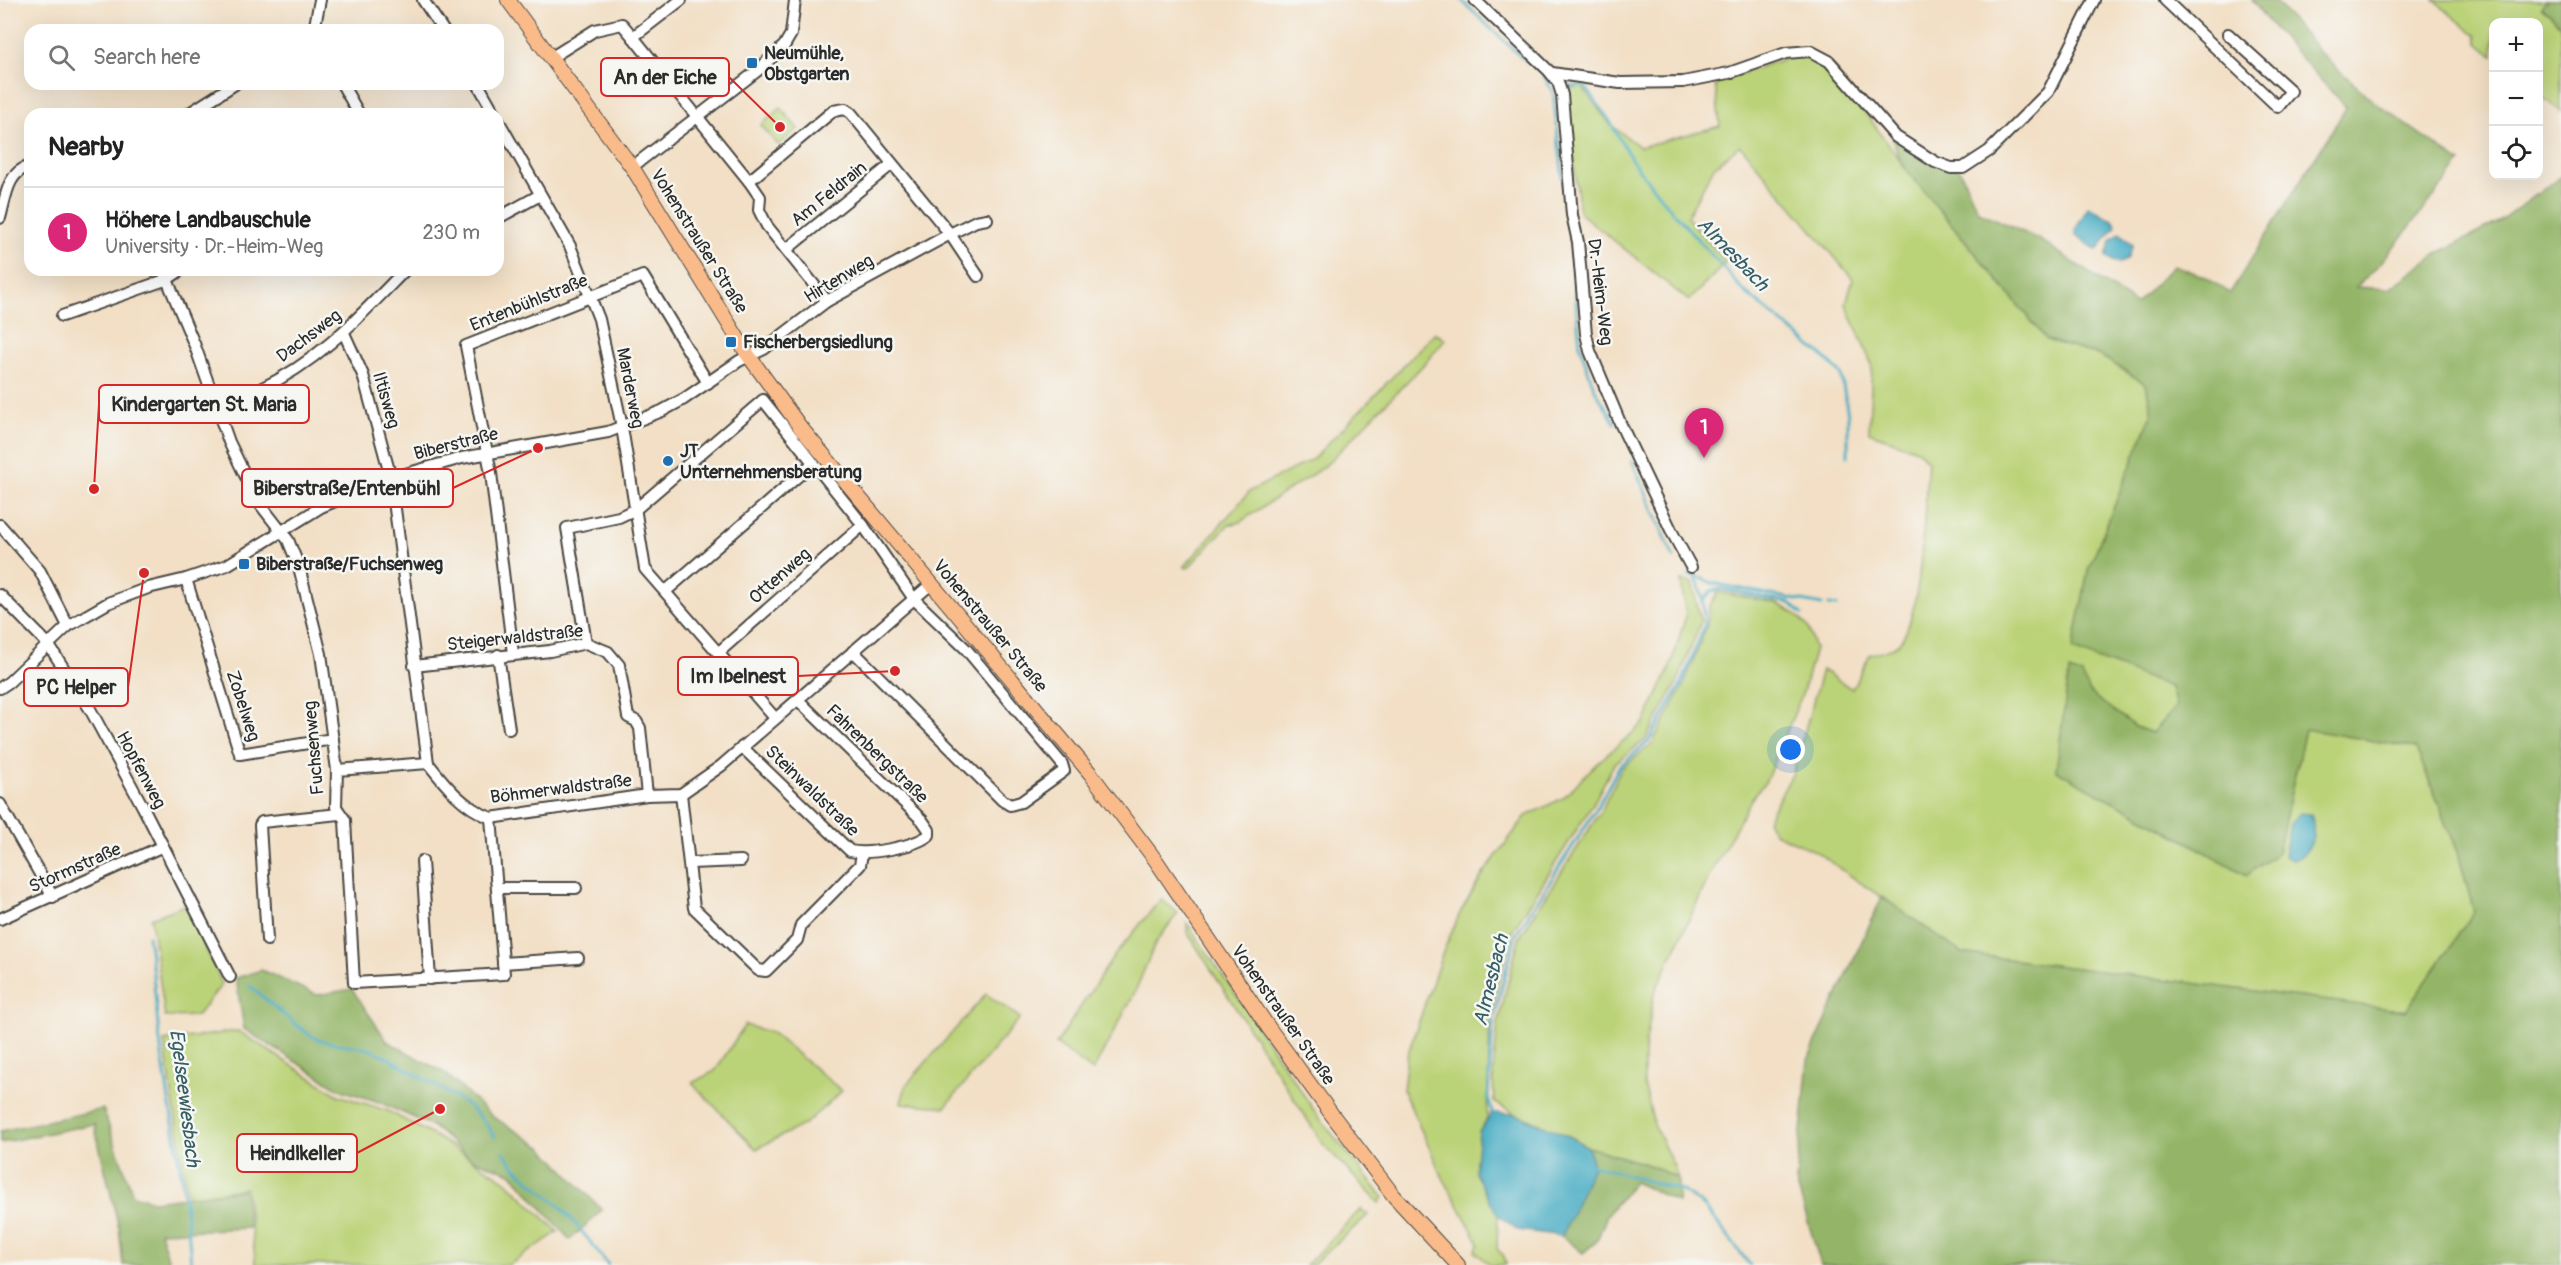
<!DOCTYPE html>
<html lang="en">
<head>
<meta charset="utf-8">
<style>
	body { margin:0; font-family:Pangolin,sans-serif; background:#f6f6f6; color:#222 }
	.controls { position:absolute; right:18px; top:18px; display:grid; overflow:hidden; border-radius:12px; box-shadow:0 6px 24px #0002 }
	.controls button { width:54px; height:54px; display:grid; place-items:center; padding:0; border:0; border-bottom:2px solid #e0e0e0; background:#fff; color:#222; font:30px sans-serif }
	.you { position:absolute; left:1791px; top:750px; width:21px; height:21px; margin:-15px; border:4px solid #fff; border-radius:50%; background:#1a73e8; box-shadow:0 0 0 9px #1a73e833 }
	.badge { display:grid; place-items:center; width:39px; height:39px; border-radius:50%; background:#db2777; color:#fff; font-size:20px; font-weight:700 }
	.pin { position:absolute; translate:-50% -50px; filter:drop-shadow(0 2px 3px #0008) }
	.pin::after { content:''; position:absolute; top:32px; width:21px; height:18px; background:inherit; clip-path:polygon(0 0,100% 0,50% 100%) }
	.list { margin:0; padding:0; list-style:none }
	h2 { display:flex; justify-content:space-between; align-items:center; height:78px; margin:0; padding:0 24px; font-size:26px }
	h2 small { font-size:20px; font-weight:400; color:#767676 }
	.list li { display:grid; grid-template-columns:39px 1fr auto; gap:18px; align-items:center; box-sizing:border-box; height:90px; padding:0 24px; border-top:2px solid #e0e0e0 }
	.list b { display:block; font-size:22px; white-space:nowrap }
	.list p { margin:0; font-size:20px; white-space:nowrap; color:#767676 }
	.list em { font-size:20px; font-style:normal; color:#767676 }
	.icon { flex:none; width:33px; height:33px; fill:none; stroke:currentColor; stroke-width:2; stroke-linecap:round; stroke-linejoin:round }
	.map { position:relative; flex:none; width:2561px; height:1265px; overflow:hidden }
	.search { position:absolute; background:#fff; box-shadow:0 6px 24px #0002; left:24px; top:24px; width:480px; height:66px; display:flex; align-items:center; gap:15px; box-sizing:border-box; padding:0 21px; border-radius:18px; color:#767676; font-size:22px }
	.panel { position:absolute; background:#fff; box-shadow:0 6px 24px #0002; left:24px; top:108px; width:480px; height:168px; border-radius:18px }
	.map>svg:first-child { display:block }
</style>
</head>
<body>
<div class="map">
<svg width="2561" height="1265" viewBox="0 0 2561 1265">
	<rect width="100%" height="100%" fill="#f6f6f2"/>
	<filter id="ink" filterUnits="userSpaceOnUse"><feTurbulence type="fractalNoise" baseFrequency=".0167" numOctaves="2"/><feDisplacementMap in="SourceGraphic" scale="12" xChannelSelector="R" yChannelSelector="G"/><feConvolveMatrix kernelMatrix="1 2 1 2 8 2 1 2 1" color-interpolation-filters="sRGB"/></filter>
	<filter id="wash" filterUnits="userSpaceOnUse"><feTurbulence type="fractalNoise" baseFrequency=".008" numOctaves="4" result="noise"/><feDisplacementMap in="SourceGraphic" scale="24" xChannelSelector="R" yChannelSelector="G"/><feGaussianBlur stdDeviation="1.35" result="paint"/><feColorMatrix in="noise" values="0 0 0 0 0 0 0 0 0 0 0 0 0 0 0 0 0 1.4 0 .05"/><feComposite in="paint" operator="in"/></filter>
	<g filter="url(#wash)">
		<rect width="100%" height="100%" fill="#f2dfc5"/>
		<g fill="#bbd378" stroke="#737f52" stroke-width="1.5">
			<polygon points="2434,0 2547,0 2541,7 2561,25 2561,112 2539,94 2538,22 2494,22 2493,56 2478,43 2476,36"/>
			<path d="M1795,55L1816,56L1833,67L1905,168L2047,340L2101,356L2146,384L2152,414L2088,570L2073,650L2171,687L2176,706L2152,733L2136,727L2090,694L2082,675L2056,770L2278,852L2305,729L2416,748L2458,852L2474,912L2406,1011L1961,953L1815,851L1774,833L1767,820L1793,773L1822,670L1852,689L1870,654C1881,653 1896,649 1902,639C1923,607 1924,504 1928,462L1919,451L1869,432L1872,365L1846,304L1853,279L1740,145L1714,167L1687,217L1726,262L1689,301L1580,213L1565,90L1582,86L1610,124L1640,147L1720,126L1715,83Z"/>
			<polygon points="781,108 798,129 778,145 761,125"/>
			<polygon points="1435,333 1445,339 1428,360 1325,466 1240,522 1228,525 1188,568 1184,567 1250,491 1313,459"/>
			<polygon points="1681,581 1692,583 1701,622 1677,683 1645,740 1614,764 1593,804 1511,933 1490,1016 1487,1119 1479,1132 1475,1172 1498,1214 1497,1249 1504,1256 1506,1265 1491,1265 1475,1252 1479,1243 1442,1176 1403,1090 1407,1056 1443,952 1460,913 1483,874 1526,816 1563,798 1596,764 1644,723 1669,670 1686,616"/>
			<polygon points="1718,592 1776,603 1794,613 1808,627 1815,649 1802,695 1766,781 1752,798 1710,875 1654,994 1644,1052 1644,1084 1654,1125 1675,1169 1678,1179 1652,1166 1588,1147 1571,1137 1516,1114 1494,1102 1493,1073 1498,1023 1519,938 1601,811 1622,768 1651,745 1683,687 1707,625 1710,605"/>
			<polygon points="1161,899 1178,913 1156,942 1134,994 1093,1071 1056,1044 1114,956"/>
			<polygon points="185,905 222,984 197,1016 165,1017 151,918"/>
			<polygon points="1187,923 1320,1119 1383,1197 1379,1203 1323,1144 1187,932"/>
			<polygon points="986,994 1020,1018 945,1107 901,1103 906,1085"/>
			<polygon points="745,1025 772,1033 842,1091 805,1124 756,1149 692,1083 715,1071"/>
			<polygon points="238,1031 338,1095 388,1111 438,1138 505,1180 558,1232 509,1265 256,1265 246,1188 188,1197 164,1041"/>
			<polygon points="1361,1209 1368,1215 1312,1265 1306,1265"/>
		</g>
		<g fill="#94b568" stroke="#60704a" stroke-width="1.5">
			<polygon points="2252,0 2275,0 2319,52 2373,101 2461,163 2379,265 2356,287 2389,289 2437,254 2504,219 2561,176 2561,1265 1821,1265 1796,1182 1808,1060 1882,897 1962,953 2406,1011 2474,912 2458,852 2416,748 2305,729 2278,852 2247,875 2056,770 2069,671 2082,675 2091,694 2136,727 2152,733 2176,706 2171,687 2073,650 2088,570 2152,414 2146,384 2101,356 2047,340 1905,168 1898,156 1888,124 1923,154 1960,170 1978,211 2040,240 2136,304 2174,265 2206,277 2230,293 2346,108 2265,18"/>
			<polygon points="2547,0 2561,0 2561,25 2541,6"/>
			<polygon points="261,970 317,995 352,989 387,1041 445,1073 493,1117 542,1147 602,1210 570,1240 511,1173 472,1159 432,1126 379,1102 339,1089 244,1029 236,978"/>
			<polygon points="103,1109 133,1195 153,1201 244,1190 249,1228 160,1232 170,1265 123,1265 119,1228 94,1124 0,1143 0,1131"/>
			<polygon points="1588,1147 1652,1166 1678,1179 1678,1202 1634,1182 1607,1215 1597,1241 1583,1253 1562,1236 1593,1166"/>
		</g>
		<g fill="#43aac2" stroke="#376a76" stroke-width="1.5">
			<polygon points="2088,207 2091,207 2114,221 2116,226 2097,250 2076,236 2075,230"/>
			<polygon points="2120,233 2133,245 2128,258 2120,263 2113,261 2106,256 2111,240"/>
			<path d="M2300,813L2311,814C2317,833 2312,855 2292,860L2284,856L2290,824Z"/>
			<polygon points="1492,1113 1516,1114 1571,1137 1588,1147 1593,1166 1562,1236 1518,1230 1497,1214 1475,1173 1479,1132"/>
		</g>
		<g fill="none" stroke-linecap="round" stroke-linejoin="round">
			<g stroke="#43aac2" stroke-width="3">
				<polyline points="1461,0 1519,55 1541,70 1553,93 1565,195"/>
				<polyline points="1566,86 1585,86 1609,120 1633,162 1667,205 1743,290 1825,358 1841,374 1848,415 1848,456"/>
				<polyline points="1569,222 1580,346 1594,388 1615,423"/>
				<polyline points="1632,461 1674,558"/>
				<polyline points="1696,576 1712,583 1822,605"/>
				<polyline points="1703,601 1711,591 1721,589 1790,603 1802,614"/>
				<polyline points="1829,605 1837,606"/>
				<path d="M148,936C154,971 155,1005 160,1041C170,1116 187,1189 191,1265"/>
				<path d="M250,986C267,1000 298,1029 315,1038C331,1045 348,1044 365,1048C384,1053 400,1066 417,1075C451,1095 473,1102 495,1137"/>
				<polyline points="1495,1115 1492,1113 1488,1097 1493,1021 1515,936 1597,808 1619,767 1648,742 1681,685 1705,625 1703,601 1696,576 1689,575"/>
				<path d="M504,1152C517,1174 539,1187 557,1204C576,1222 592,1244 608,1265"/>
				<polyline points="1589,1164 1682,1191 1704,1206 1750,1265"/>
			</g>
		</g>
	</g>
	<g filter="url(#ink)">
		<g fill="none" stroke-linecap="round" stroke-linejoin="round">
			<g stroke="#494642" stroke-width="14">
				<g id="minor">
					<polyline points="423,0 443,30"/>
					<polyline points="681,0 633,37 749,181 760,197 759,210 767,226 827,301"/>
					<polyline points="1475,0 1549,71 1558,82 1562,95 1572,215 1578,242 1586,334 1590,351 1621,425 1673,534 1691,567"/>
					<polyline points="2165,0 2278,107 2291,91 2228,34"/>
					<polyline points="314,30 320,0"/>
					<polyline points="552,57 595,30 622,24 633,37"/>
					<polyline points="1552,73 1620,83 1683,82 1729,73 1786,53 1810,51 1829,61 1896,137 1935,162 1951,168 1963,168 1989,151 2048,92 2094,0"/>
					<polyline points="342,84 359,114"/>
					<polyline points="478,84 495,114"/>
					<polyline points="188,114 235,84"/>
					<polyline points="498,120 570,246 599,319 622,427 645,569 775,718"/>
					<polyline points="632,167 757,71 784,46 791,34 795,0"/>
					<polyline points="749,181 833,111 845,109 851,113 950,234 978,276"/>
					<path d="M0,218C6,197 7,172 30,166"/>
					<polyline points="498,218 540,195"/>
					<polyline points="787,249 892,164"/>
					<polyline points="163,270 195,346 229,442 243,471 260,504 288,540 299,567 321,654 337,770 336,807 345,820 354,983 504,974 491,818"/>
					<polyline points="62,316 168,279 181,270"/>
					<path d="M344,333L363,375L391,478L428,763C446,786 463,807 491,818L647,795L681,794L721,766L930,585"/>
					<path d="M217,405C231,400 246,396 260,389C319,362 361,315 405,270"/>
					<polyline points="0,525 40,571 68,626"/>
					<polyline points="186,579 240,754 333,739"/>
					<polyline points="666,591 812,464"/>
					<polyline points="0,595 48,644 90,709 143,807 230,977"/>
					<polyline points="586,643 567,528 619,517 636,509 763,400 863,525 914,599 966,649 1062,764 1064,771 1021,802 1010,805 1002,800 853,651"/>
					<polyline points="719,652 863,525"/>
					<polyline points="513,654 491,473 466,346 643,276 708,383"/>
					<polyline points="498,655 509,729"/>
					<polyline points="414,666 550,651 586,643 608,652 619,665 628,717 636,721 640,728 647,795"/>
					<polyline points="0,688 9,682 68,626 108,603 148,588 186,579 227,565 321,507 391,478 462,458 608,432 662,411 684,399 739,361 764,349 827,301 950,234 976,221 987,219"/>
					<path d="M742,747L850,851C869,855 914,847 929,835V830L922,820L798,700"/>
					<polyline points="337,770 428,763"/>
					<polyline points="681,794 694,908 758,970 766,971 797,940 801,925 860,865 862,854"/>
					<polyline points="0,804 53,897"/>
					<polyline points="422,861 430,979"/>
					<polyline points="690,863 741,861"/>
					<polyline points="498,888 576,888"/>
					<polyline points="0,919 163,846"/>
					<polyline points="267,940 260,825 262,822 339,814"/>
					<polyline points="503,963 578,958"/>
				</g>
			</g>
			<g stroke="#494642" stroke-width="16">
				<polyline id="major" points="508,0 632,167 748,355 801,428 1090,773 1157,862 1268,1027 1333,1116 1394,1196 1458,1265"/>
			</g>
			<use href="#minor" stroke="#fff" stroke-width="10"/>
			<use href="#major" stroke="#fabb8b" stroke-width="14"/>
		</g>
	</g>
	<g fill="#1f6fb2" stroke="#f6f6f2" stroke-width="2">
		<rect x="746" y="57" width="12" height="12" rx="3"/>
		<rect x="725" y="336" width="12" height="12" rx="3"/>
		<circle cx="668" cy="461" r="6"/>
		<rect x="238" y="558" width="12" height="12" rx="3"/>
	</g>
	<g text-anchor="middle" dominant-baseline="central" stroke-width="5" stroke-linejoin="round" paint-order="stroke">
		<g font-size="18" font-weight="bold" fill="#2b2b2b" stroke="#f6f6f2" text-anchor="start">
			<text x="764" y="53">Neumühle,<tspan x="764" dy="21">Obstgarten</tspan></text>
			<text x="743" y="342">Fischerbergsiedlung</text>
			<text x="680" y="451">JT<tspan x="680" dy="21">Unternehmensberatung</tspan></text>
			<text x="256" y="564">Biberstraße/Fuchsenweg</text>
		</g>
		<g font-size="18" fill="#2b2b2b" stroke="#f6f6f2">
			<text transform="translate(829 194) rotate(-39)">Am Feldrain</text>
			<text transform="translate(699 241) rotate(58)">Vohenstraußer Straße</text>
			<text transform="translate(839 279) rotate(-31)">Hirtenweg</text>
			<text transform="translate(1600 292) rotate(83)">Dr.-Heim-Weg</text>
			<text transform="translate(529 303) rotate(-22)">Entenbühlstraße</text>
			<text transform="translate(309 336) rotate(-37)">Dachsweg</text>
			<text transform="translate(630 388) rotate(79)">Marderweg</text>
			<text transform="translate(386 400) rotate(74)">Iltisweg</text>
			<text transform="translate(456 444) rotate(-14)">Biberstraße</text>
			<text transform="translate(780 576) rotate(-41)">Ottenweg</text>
			<text transform="translate(990 626) rotate(50)">Vohenstraußer Straße</text>
			<text transform="translate(515 638) rotate(-6)">Steigerwaldstraße</text>
			<text transform="translate(243 706) rotate(72)">Zobelweg</text>
			<text transform="translate(314 748) rotate(-95)">Fuchsenweg</text>
			<text transform="translate(877 754) rotate(44)">Fahrenbergstraße</text>
			<text transform="translate(141 770) rotate(62)">Hopfenweg</text>
			<text transform="translate(561 789) rotate(-7)">Böhmerwaldstraße</text>
			<text transform="translate(812 791) rotate(44)">Steinwaldstraße</text>
			<text transform="translate(75 868) rotate(-24)">Stormstraße</text>
			<text transform="translate(1283 1015) rotate(55)">Vohenstraußer Straße</text>
		</g>
		<g font-size="20" font-style="italic" fill="#355e67" stroke="#f6f6f2">
			<text transform="translate(1733 254) rotate(46)">Almesbach</text>
			<text transform="translate(1491 980) rotate(-76)">Almesbach</text>
			<text transform="translate(185 1098) rotate(83)">Egelseewiesbach</text>
		</g>
	</g>
	<path fill="none" stroke="#d62828" stroke-width="2" d="M780 127L729 77M94 489L99 404M538 448L453 488M895 671L798 676M144 573L128 687M440 1109L357 1153"/>
	<g fill="#d62828" stroke="#f6f6f2" stroke-width="2">
		<circle cx="780" cy="127" r="6"/>
		<circle cx="94" cy="489" r="6"/>
		<circle cx="538" cy="448" r="6"/>
		<circle cx="895" cy="671" r="6"/>
		<circle cx="144" cy="573" r="6"/>
		<circle cx="440" cy="1109" r="6"/>
	</g>
	<g fill="#f6f6f2" stroke="#d62828" stroke-width="2">
		<rect x="601" y="58" width="128" height="38" rx="6"/>
		<rect x="99" y="385" width="210" height="38" rx="6"/>
		<rect x="242" y="469" width="211" height="38" rx="6"/>
		<rect x="678" y="657" width="120" height="38" rx="6"/>
		<rect x="24" y="668" width="104" height="38" rx="6"/>
		<rect x="237" y="1134" width="120" height="38" rx="6"/>
	</g>
	<g font-size="20" text-anchor="middle" font-weight="bold" fill="#2b2b2b">
		<text x="665" y="84">An der Eiche</text>
		<text x="204" y="411">Kindergarten St. Maria</text>
		<text x="347" y="495">Biberstraße/Entenbühl</text>
		<text x="738" y="683">Im Ibelnest</text>
		<text x="76" y="694">PC Helper</text>
		<text x="297" y="1160">Heindlkeller</text>
	</g>
</svg>
<div class="controls">
<button>+</button>
<button>−</button>
<button><svg class="icon" aria-label="locate" viewBox="0 0 24 24"><circle cx="12" cy="12" r="6"/><path d="M12 2v4M12 18v4M2 12h4M18 12h4"/></svg></button>
</div>
<div class="you"></div>
<div class="pin badge" style="left:1704px;top:458px">1</div>
<div class="search"><svg class="icon" aria-label="search" viewBox="0 0 24 24"><circle cx="10" cy="10" r="6"/><path d="M15 15l6 6"/></svg>Search here</div>
<section class="panel">
<h2>Nearby<small></small></h2>
<ul class="list">
<li><span class="badge">1</span><div><b>Höhere Landbauschule</b><p>University · Dr.-Heim-Weg</p></div><em>230 m</em></li>
</ul>
</section>
</div>
</body>
</html>
